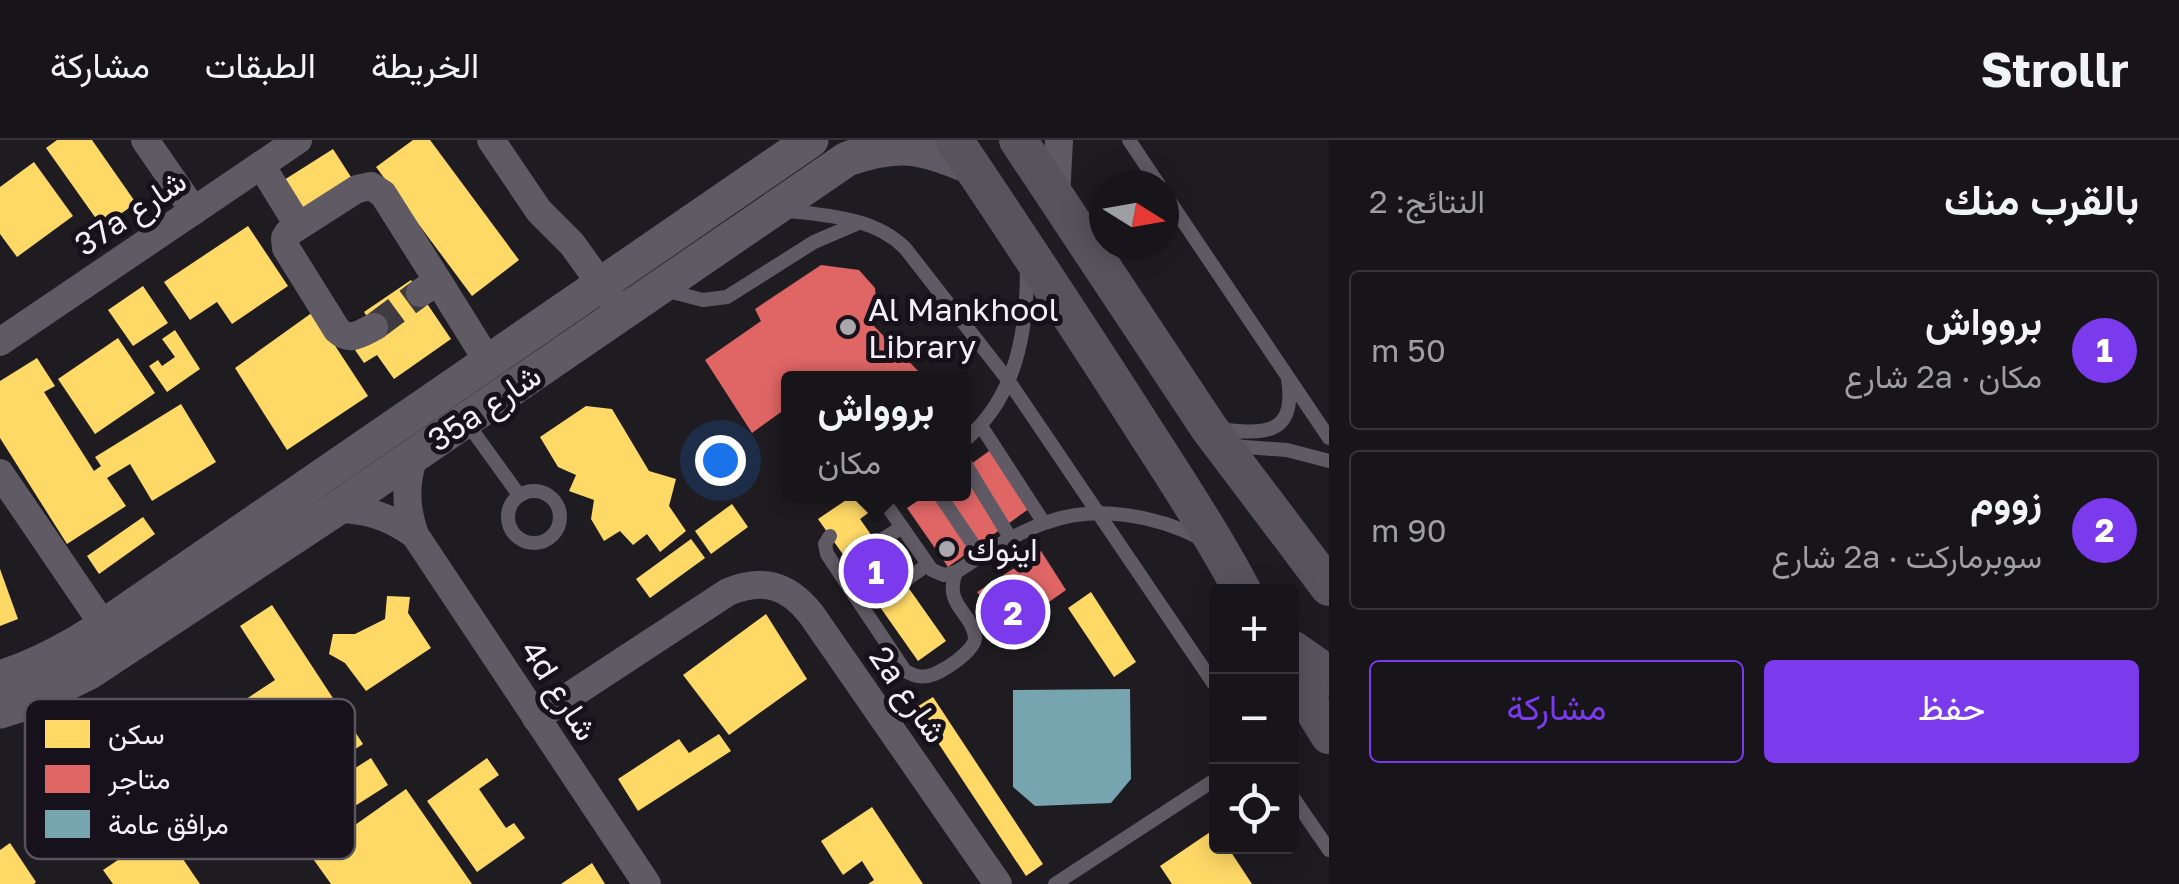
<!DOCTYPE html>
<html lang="ar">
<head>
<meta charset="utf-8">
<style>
	body { margin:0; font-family:"Golos Text",Vazirmatn,sans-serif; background:#242226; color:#f1f3f6; direction:rtl }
	.controls { position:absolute; right:30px; bottom:30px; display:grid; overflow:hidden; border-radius:10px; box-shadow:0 5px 25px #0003 }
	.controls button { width:90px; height:90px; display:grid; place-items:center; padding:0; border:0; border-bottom:2px solid #363438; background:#171519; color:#f1f3f6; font:50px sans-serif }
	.compass { position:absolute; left:1089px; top:30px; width:90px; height:90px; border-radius:50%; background:#171519; box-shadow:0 5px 25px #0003; rotate:101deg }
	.you { position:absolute; left:720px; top:320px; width:35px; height:35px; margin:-25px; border:8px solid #fff; border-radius:50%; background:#1a73e8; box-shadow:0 0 0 15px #1a73e833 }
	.badge { display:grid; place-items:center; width:65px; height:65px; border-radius:50%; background:#7c3aed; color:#fff; font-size:32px; font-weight:700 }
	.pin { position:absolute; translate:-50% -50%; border:5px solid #fff; box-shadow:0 2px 10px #0006 }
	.popup { position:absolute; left:781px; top:231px; width:190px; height:130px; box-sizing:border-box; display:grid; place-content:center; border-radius:10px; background:#171519; filter:drop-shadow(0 2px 8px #0005); font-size:32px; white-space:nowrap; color:#9e9fa2 }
	.popup b { font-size:38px; color:#f1f3f6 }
	.popup::after { content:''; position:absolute; left:50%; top:100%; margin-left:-20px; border:20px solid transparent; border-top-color:#171519 }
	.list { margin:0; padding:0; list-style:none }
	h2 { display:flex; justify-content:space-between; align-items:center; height:130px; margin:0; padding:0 40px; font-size:42px }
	h2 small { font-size:32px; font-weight:400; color:#9e9fa2 }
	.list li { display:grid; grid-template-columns:65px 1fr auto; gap:30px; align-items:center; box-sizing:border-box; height:160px; margin:0 20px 20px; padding:0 20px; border:2px solid #363438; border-radius:10px }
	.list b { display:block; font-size:38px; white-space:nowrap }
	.list p { margin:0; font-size:32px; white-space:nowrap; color:#9e9fa2 }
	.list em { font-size:32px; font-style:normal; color:#9e9fa2 }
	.actions { display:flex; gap:20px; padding:30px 40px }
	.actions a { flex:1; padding:22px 0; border:2px solid #7c3aed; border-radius:10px; text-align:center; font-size:35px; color:#7c3aed }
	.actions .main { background:#7c3aed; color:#fff }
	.icon { flex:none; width:55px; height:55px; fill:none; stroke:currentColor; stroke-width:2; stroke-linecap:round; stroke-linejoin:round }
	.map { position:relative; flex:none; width:1329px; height:744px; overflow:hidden; direction:ltr }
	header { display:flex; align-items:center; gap:60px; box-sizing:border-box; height:140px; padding:0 50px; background:#171519; border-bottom:2px solid #363438 }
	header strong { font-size:48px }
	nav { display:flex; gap:55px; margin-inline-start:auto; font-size:35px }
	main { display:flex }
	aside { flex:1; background:#171519 }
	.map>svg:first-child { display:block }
</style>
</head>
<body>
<header>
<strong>Strollr</strong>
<nav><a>الخريطة</a><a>الطبقات</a><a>مشاركة</a></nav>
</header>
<main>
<aside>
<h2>بالقرب منك<small>النتائج: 2</small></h2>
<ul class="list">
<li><span class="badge">1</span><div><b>بروواش</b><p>مكان · 2a شارع</p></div><em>50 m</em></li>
<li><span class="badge">2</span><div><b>زووم</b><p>سوبرماركت · 2a شارع</p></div><em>90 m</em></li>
</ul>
<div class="actions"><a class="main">حفظ</a><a>مشاركة</a></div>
</aside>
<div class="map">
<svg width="1329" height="744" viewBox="0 0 1329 744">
	<rect width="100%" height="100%" fill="#1f1c21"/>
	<g fill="#ffd966">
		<polygon points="57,0 92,0 136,63 102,87 46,8"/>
		<polygon points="413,0 430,0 519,120 472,156 376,27"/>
		<polygon points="333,9 351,37 303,70 284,40"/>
		<polygon points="34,22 73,76 17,117 0,94 0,47"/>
		<polygon points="248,86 288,146 232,184 217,162 190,180 164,142"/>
		<polygon points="411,140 451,199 394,239 377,215 364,223 355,210 379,194 364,172"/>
		<polygon points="143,146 168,183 133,206 108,170"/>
		<polygon points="313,172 368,256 287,310 235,228"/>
		<polygon points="175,190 200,229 167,252 149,226 158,220 162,226 175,217 162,199"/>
		<polygon points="118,198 155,253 95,294 58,239"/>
		<polygon points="37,218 55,246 44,252 94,331 101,326 95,317 181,264 216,322 152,361 130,324 107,338 126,366 67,404 0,298 0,241"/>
		<polygon points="586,266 612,269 649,331 676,339 669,366 686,391 660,412 647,394 633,405 620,391 604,401 591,379 594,360 569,351 576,335 558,327 540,297"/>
		<polygon points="855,354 865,354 875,368 860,379 946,501 918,521 818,379"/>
		<polygon points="732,364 748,387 711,414 695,391"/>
		<polygon points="143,377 155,394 99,434 87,416"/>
		<polygon points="691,399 705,418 650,458 636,439"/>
		<polygon points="0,429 18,479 0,486"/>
		<polygon points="1091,452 1136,522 1114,537 1068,468"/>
		<polygon points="387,456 410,457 408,473 431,508 366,551 345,523 329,514 333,494 355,494 385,479"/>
		<polygon points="272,465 363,604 288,654 231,569 275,540 240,486"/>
		<polygon points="766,474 807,539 729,595 683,535"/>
		<polygon points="933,557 1043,724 1026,736 915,568"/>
		<polygon points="719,594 731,611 638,671 618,639 679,599 689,613"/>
		<polygon points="124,613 160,667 88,714 53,660 76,646 66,630 92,614 101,628"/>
		<polygon points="371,618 388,645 314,692 297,665"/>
		<polygon points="487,618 499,635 479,649 506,688 514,683 525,698 477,732 427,661"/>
		<polygon points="406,649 472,744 331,744 311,716"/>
		<polygon points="872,667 923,744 868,744 874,740 862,721 843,735 821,701"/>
		<polygon points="1216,688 1216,706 1227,706 1252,744 1172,744 1160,726"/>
		<polygon points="163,690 200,744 113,744 103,730"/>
		<polygon points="10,703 36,742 34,744 0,744 0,710"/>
		<polygon points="592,723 605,744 561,744"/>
	</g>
	<g fill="#e06666">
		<polygon points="821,125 859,130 875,148 877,172 868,180 925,238 788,238 788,267 752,293 705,220 761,181 755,169"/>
		<polygon points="992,309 1030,368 948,427 907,368 928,354 964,354 964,329"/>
		<polygon points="1041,411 1066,450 1005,493 977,452"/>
	</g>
	<polygon fill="#76a5af" points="1130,549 1131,639 1111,663 1035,666 1013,647 1013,550"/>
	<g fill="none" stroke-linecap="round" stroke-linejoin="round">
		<polyline stroke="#3f3c41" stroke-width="28" stroke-dasharray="28 14" stroke-linecap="butt" points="374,187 420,153"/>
		<g stroke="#605a64" stroke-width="14">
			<polyline points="1129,0 1159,45"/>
			<polyline points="1164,53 1329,298"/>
			<path d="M783,70C825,76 873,76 905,108L1008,240L1216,547"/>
			<polyline points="664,150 703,160 727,157 814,102 856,84"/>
			<polyline points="467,283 519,355"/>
			<polyline points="981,286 1044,383"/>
			<path d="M1216,289C1261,294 1297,298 1288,239"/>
			<path d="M964,301C1016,258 1027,193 1027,128"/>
			<polyline points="1231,306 1287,310 1329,321"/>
			<polyline points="964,322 1011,399"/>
			<circle cx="534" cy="377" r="26"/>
			<polyline points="939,354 981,416"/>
			<polyline points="883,360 932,430 944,435 956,432"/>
			<path d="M830,396L825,404L827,414L905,531C913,535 919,538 928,536C940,534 976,511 975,497C972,472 943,465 956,432C984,414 1013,394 1045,383C1096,364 1155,375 1202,399"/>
			<polyline points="877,403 902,387"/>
			<polyline points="904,441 927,425"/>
			<polyline points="1292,656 1329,710"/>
			<polyline points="1055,744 1216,639"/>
		</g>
		<g stroke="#605a64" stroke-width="28">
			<polyline points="145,0 194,71"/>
			<polyline points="491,0 539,71 572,104 611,158"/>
			<polyline points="261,25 298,85"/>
			<polyline points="1056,57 1059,0"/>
			<polyline points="438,141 489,223"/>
			<path d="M374,187C360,194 350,202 337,190L286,108L285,98L288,93L357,49L371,46L383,54L438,141L420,153"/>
			<polyline points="0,202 298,0"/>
			<path d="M414,315C405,344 405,367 415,395L647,744"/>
			<polyline points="0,333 104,486"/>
			<path d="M336,369C367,369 390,377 415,395"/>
			<path d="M536,578L728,452C763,438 787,444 811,474L998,744"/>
		</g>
		<g stroke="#605a64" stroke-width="35">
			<path d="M0,538C37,526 71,508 104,486L811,0"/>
			<path d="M0,571L31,561L91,531L336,369L847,19C901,0 920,7 972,27"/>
		</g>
		<g stroke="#59535d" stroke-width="38">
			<path d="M954,0C1014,89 1073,179 1131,269C1169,329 1209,388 1243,452"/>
			<polyline points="1018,0 1209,288 1329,447"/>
			<polyline points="1292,509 1315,525 1329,538"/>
			<polyline points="1292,535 1329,595"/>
		</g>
	</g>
	<g fill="#a9a6ac" stroke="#16111a" stroke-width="4">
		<circle cx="848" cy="187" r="10"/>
		<circle cx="947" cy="409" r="10"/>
	</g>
	<g text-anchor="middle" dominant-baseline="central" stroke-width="10" stroke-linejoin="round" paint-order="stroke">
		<g font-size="32" fill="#f4f0f7" stroke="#16111a">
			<text transform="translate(130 72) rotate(-34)">37a شارع</text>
			<text transform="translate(484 267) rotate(-34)">35a شارع</text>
			<text transform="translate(560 550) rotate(57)">4d شارع</text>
			<text transform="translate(909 554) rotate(55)">2a شارع</text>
		</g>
		<g font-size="32" fill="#f4f0f7" stroke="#16111a" text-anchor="start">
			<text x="868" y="169">Al Mankhool<tspan x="868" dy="37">Library</tspan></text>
			<text x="967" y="409">اينوك</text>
		</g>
	</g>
	<rect x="25" y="559" width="330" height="160" rx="15" fill="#16111a" stroke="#59545c" stroke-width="2.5"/>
	<rect x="45" y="580" width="45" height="28" fill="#ffd966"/>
	<rect x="45" y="625" width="45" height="28" fill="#e06666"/>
	<rect x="45" y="670" width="45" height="28" fill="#76a5af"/>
	<g font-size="28" fill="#f4f0f7">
		<text x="108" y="604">سكن</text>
		<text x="108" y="649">متاجر</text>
		<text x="108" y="694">مرافق عامة</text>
	</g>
</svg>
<div class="controls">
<button>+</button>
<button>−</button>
<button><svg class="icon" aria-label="locate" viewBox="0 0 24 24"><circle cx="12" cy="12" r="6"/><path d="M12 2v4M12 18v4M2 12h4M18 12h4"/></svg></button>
</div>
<svg class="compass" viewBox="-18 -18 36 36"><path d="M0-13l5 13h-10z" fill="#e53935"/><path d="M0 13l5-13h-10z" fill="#9e9fa2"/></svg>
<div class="you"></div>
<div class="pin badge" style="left:876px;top:431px">1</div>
<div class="popup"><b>بروواش</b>مكان</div>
<div class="pin badge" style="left:1013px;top:472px">2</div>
</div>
</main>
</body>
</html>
